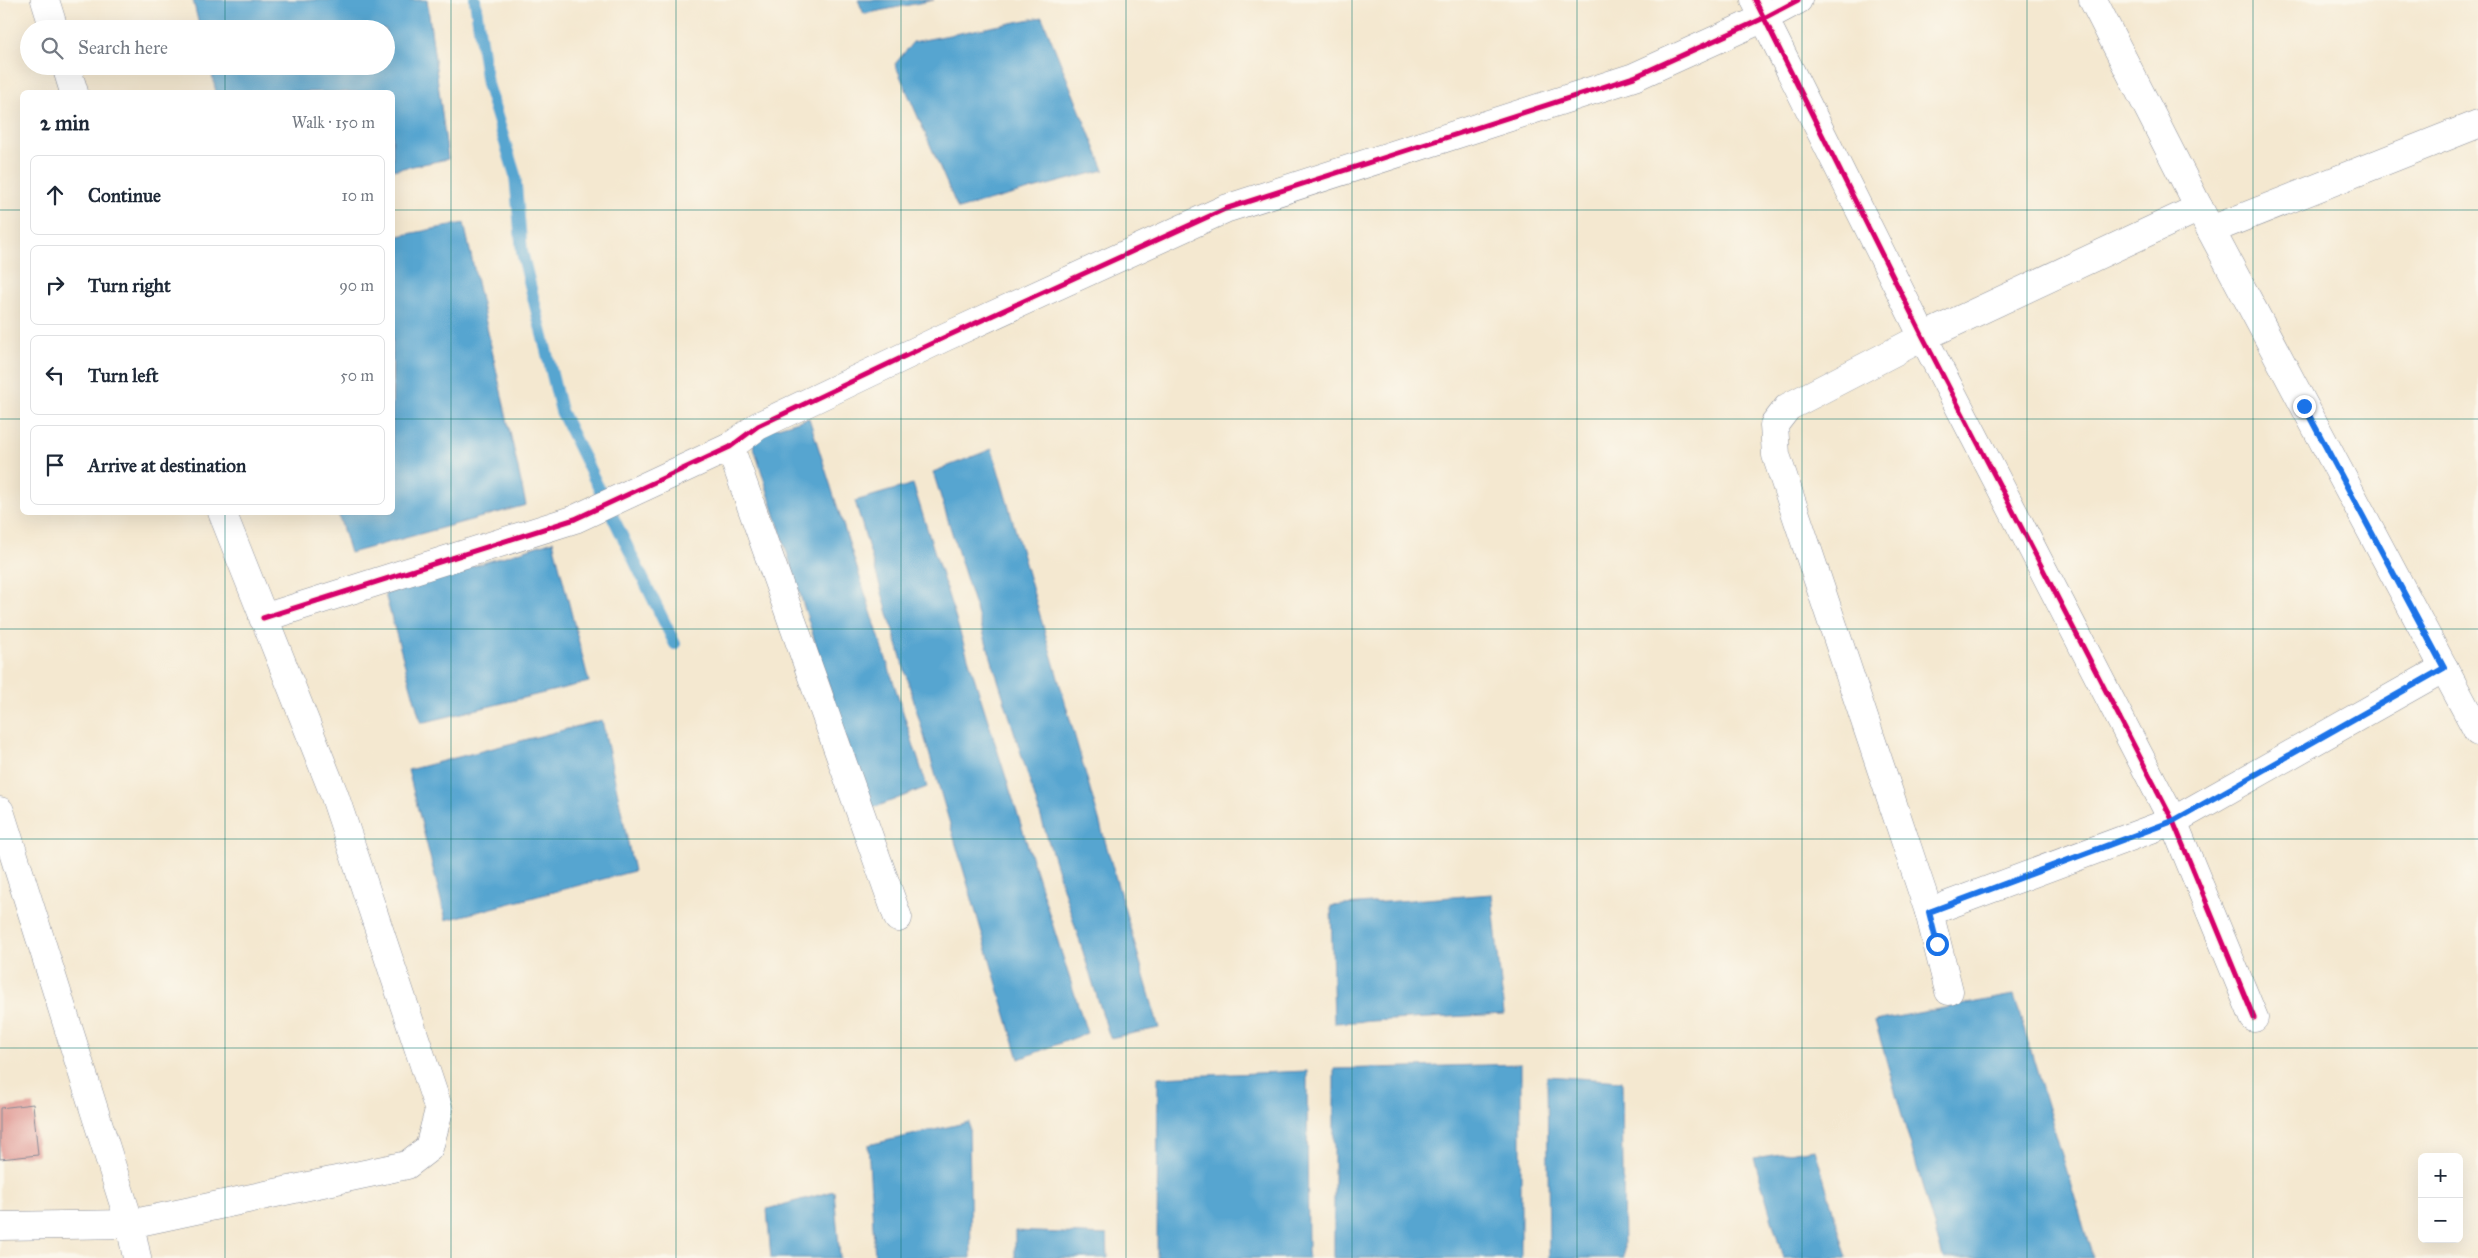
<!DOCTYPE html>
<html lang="en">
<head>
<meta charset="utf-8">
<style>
	body { margin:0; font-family:"IM FELL Great Primer",serif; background:#f2f2f3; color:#1f2937 }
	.controls { position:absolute; right:15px; bottom:15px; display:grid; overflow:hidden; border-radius:8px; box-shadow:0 5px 20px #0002 }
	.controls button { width:45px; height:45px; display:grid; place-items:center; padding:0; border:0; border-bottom:1px solid #e0e1e3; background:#fff; color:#1f2937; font:25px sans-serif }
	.stop { position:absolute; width:15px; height:15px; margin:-11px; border:4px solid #1a73e8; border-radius:50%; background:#fff }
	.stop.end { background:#1a73e8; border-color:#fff; box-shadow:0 1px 5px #0008 }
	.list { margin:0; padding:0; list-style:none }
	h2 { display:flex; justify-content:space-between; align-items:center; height:65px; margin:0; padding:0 20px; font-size:21px }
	h2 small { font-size:16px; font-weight:400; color:#747a83 }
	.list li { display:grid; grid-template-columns:32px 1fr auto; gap:15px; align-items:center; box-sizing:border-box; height:80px; margin:0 10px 10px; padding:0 10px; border:1px solid #e0e1e3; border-radius:8px }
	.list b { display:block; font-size:19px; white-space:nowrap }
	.list em { font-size:16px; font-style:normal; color:#747a83 }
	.icon { flex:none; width:28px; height:28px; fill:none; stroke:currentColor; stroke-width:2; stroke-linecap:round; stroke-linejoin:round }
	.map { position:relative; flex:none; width:2478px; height:1258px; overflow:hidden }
	.search { position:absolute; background:#fff; box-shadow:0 5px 20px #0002; left:20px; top:20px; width:375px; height:55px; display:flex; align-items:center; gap:12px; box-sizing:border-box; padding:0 18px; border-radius:28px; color:#747a83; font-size:19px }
	.panel { position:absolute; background:#fff; box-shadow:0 5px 20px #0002; left:20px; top:90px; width:375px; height:425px; border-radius:8px }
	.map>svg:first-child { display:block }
</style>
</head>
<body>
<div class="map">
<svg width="2478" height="1258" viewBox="0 0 2478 1258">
	<rect width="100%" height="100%" fill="#fbf7ec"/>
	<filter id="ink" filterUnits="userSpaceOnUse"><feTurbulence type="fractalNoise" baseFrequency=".02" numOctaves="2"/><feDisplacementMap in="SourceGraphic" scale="10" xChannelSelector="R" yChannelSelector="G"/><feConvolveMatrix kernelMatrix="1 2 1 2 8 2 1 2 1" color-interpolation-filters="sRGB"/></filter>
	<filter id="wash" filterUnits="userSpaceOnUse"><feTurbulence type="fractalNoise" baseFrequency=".0096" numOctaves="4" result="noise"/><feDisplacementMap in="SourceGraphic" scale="20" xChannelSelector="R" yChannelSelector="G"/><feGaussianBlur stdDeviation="1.12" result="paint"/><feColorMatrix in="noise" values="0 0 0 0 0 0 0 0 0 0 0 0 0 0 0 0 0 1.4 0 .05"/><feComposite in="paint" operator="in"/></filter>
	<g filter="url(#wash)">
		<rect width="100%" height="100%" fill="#f4e8d0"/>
		<g fill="#56a5d0" stroke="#386a97">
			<polygon points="193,0 427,0 448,159 393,170 392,92 216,92 210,66 386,66 386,29 200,29"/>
			<polygon points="858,0 934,0 864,14"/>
			<polygon points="1042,17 1104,170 958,209 895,64 913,42"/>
			<polygon points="464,223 526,505 350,553 338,513 392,512 393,237"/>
			<polygon points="809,418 927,787 868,810 750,435"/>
			<polygon points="992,449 1159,1028 1110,1038 933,472"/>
			<polygon points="913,484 1087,1033 1019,1059 855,501"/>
			<polygon points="553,541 589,682 421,723 385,594"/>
			<polygon points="602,720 634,871 446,920 408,770"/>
			<polygon points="1492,894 1504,1014 1334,1023 1331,906"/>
			<polygon points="2014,995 2093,1258 1943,1258 1875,1021"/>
			<polygon points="1521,1064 1521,1258 1334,1258 1334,1069"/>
			<polygon points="1307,1071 1308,1258 1157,1258 1158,1077"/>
			<polygon points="1547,1076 1622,1081 1624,1258 1549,1258"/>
			<polygon points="969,1122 971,1258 875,1258 868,1145"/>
			<polygon points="1815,1149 1847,1258 1783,1258 1754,1158"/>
			<polygon points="834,1191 840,1258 771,1258 767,1209"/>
			<polygon points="1015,1231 1107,1235 1108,1258 1015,1258"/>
		</g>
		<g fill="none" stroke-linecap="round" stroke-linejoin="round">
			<polyline stroke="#56a5d0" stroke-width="12" points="475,0 487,84 515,175 522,252 561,411 675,644"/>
		</g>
		<g id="blocks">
			<polygon fill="#dd8d89" points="33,1104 38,1155 0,1159 0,1108"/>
		</g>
	</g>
	<g filter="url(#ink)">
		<use href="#blocks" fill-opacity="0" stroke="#888c97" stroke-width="1"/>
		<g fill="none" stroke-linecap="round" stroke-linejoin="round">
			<g stroke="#888c97" stroke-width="29">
				<g id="minor">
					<polyline points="45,0 54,29"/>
					<polyline points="1755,0 1923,337 2173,821 2254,1018"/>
					<polyline points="2093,0 2199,208 2478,732"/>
					<polyline points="66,66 74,92"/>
					<polyline points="2211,230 2478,124"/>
					<polyline points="730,447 898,918"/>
					<polyline points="263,618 575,519 730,447 758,426 943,338 1225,209 1634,77 1764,18 1798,0"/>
					<polyline points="0,811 130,1224 137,1258"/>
					<polyline points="1929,912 2173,821 2444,668"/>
					<polyline points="1949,991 1929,912 1776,455 1774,425 1788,407 1923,337 2199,208"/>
					<polyline points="0,1226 130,1224 407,1165 429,1148 439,1110 334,794 222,512"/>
				</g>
			</g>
			<use href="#minor" stroke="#fff" stroke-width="28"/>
			<g stroke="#fbf7ec" stroke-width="8">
				<g id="cycleway">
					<polyline points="1755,0 1923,337 2173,821 2254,1018"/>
					<polyline points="263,618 575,519 730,447 758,426 943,338 1225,209 1634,77 1764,18 1798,0"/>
				</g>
			</g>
			<use href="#cycleway" stroke="#d6006c" stroke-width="5"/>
		</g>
	</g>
	<g fill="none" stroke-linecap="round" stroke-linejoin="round" filter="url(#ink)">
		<polyline stroke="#1a73e8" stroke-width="6" points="1937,944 1929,912 2173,821 2444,668 2304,406"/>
	</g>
	<path fill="none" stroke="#0f766e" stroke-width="1" stroke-opacity="0.55" d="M225,0V29M451,0V1258M676,0V1258M901,0V1258M1126,0V1258M1352,0V1258M1577,0V1258M1802,0V1258M2027,0V1258M2253,0V1258M225,66V92M0,210H22M392,210H2478M0,419H22M392,419H2478M225,512V1258M0,629H2478M0,839H2478M0,1048H2478"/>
</svg>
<div class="controls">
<button>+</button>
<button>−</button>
</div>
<div class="stop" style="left:1937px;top:944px"></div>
<div class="stop end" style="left:2304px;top:406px"></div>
<div class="search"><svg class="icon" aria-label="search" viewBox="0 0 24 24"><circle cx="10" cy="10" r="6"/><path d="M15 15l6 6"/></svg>Search here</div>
<section class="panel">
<h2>2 min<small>Walk · 150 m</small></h2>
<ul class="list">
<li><svg class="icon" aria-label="ahead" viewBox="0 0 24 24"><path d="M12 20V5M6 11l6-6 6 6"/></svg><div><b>Continue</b></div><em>10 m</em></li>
<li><svg class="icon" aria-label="right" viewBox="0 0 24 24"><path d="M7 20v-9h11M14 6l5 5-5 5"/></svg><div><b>Turn right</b></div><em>90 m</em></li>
<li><svg class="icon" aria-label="left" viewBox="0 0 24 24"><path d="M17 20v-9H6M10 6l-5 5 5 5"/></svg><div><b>Turn left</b></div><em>50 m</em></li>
<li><svg class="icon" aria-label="arrive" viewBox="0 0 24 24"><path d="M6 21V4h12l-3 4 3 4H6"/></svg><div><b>Arrive at destination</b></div></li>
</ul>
</section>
</div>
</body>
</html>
